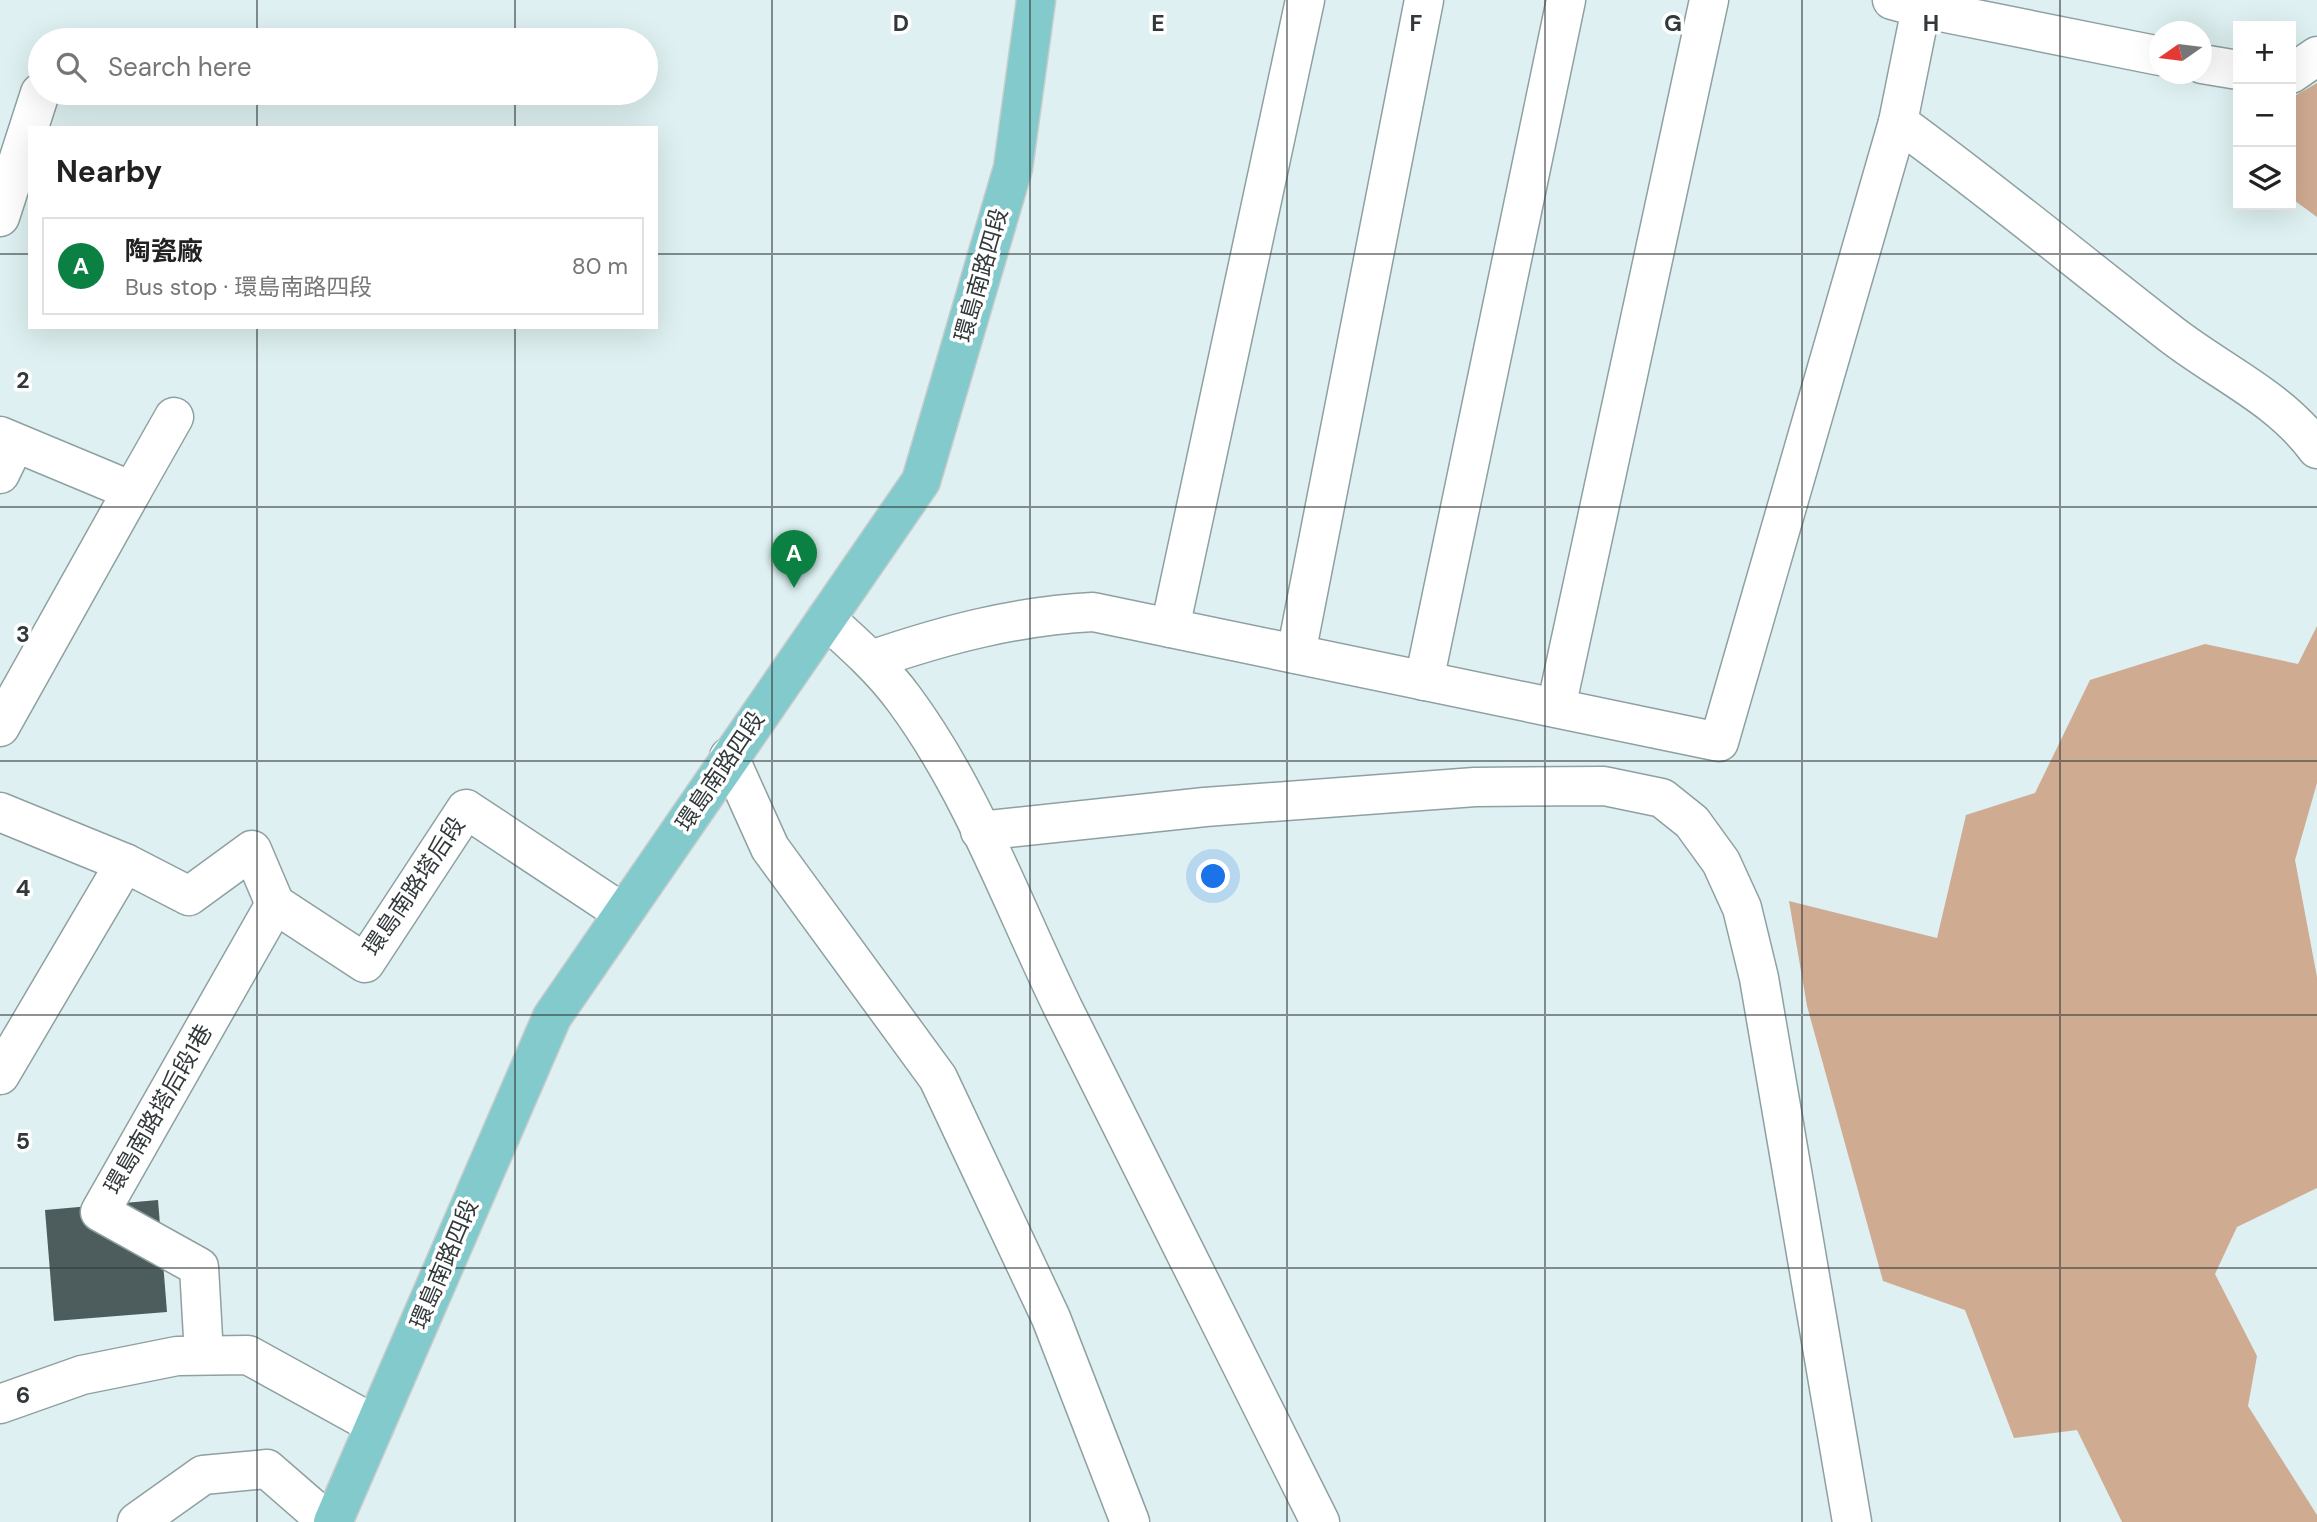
<!DOCTYPE html>
<html lang="en">
<head>
<meta charset="utf-8">
<style>
	body { margin:0; font-family:"DM Sans","Noto Sans TC",sans-serif; background:#f6f6f6; color:#222 }
	.controls { position:absolute; right:21px; top:21px; display:grid; overflow:hidden; border-radius:0px; box-shadow:0 7px 28px #0002 }
	.controls button { width:63px; height:63px; display:grid; place-items:center; padding:0; border:0; border-bottom:2px solid #e0e0e0; background:#fff; color:#222; font:35px sans-serif }
	.compass { position:absolute; left:2149px; top:21px; width:63px; height:63px; border-radius:50%; background:#fff; box-shadow:0 7px 28px #0002; rotate:256deg }
	.you { position:absolute; left:1214px; top:877px; width:24px; height:24px; margin:-18px; border:5px solid #fff; border-radius:50%; background:#1a73e8; box-shadow:0 0 0 10px #1a73e833 }
	.badge { display:grid; place-items:center; width:46px; height:46px; border-radius:50%; background:#0b8043; color:#fff; font-size:23px; font-weight:700 }
	.pin { position:absolute; translate:-50% -58px; filter:drop-shadow(0 2px 4px #0008) }
	.pin::after { content:''; position:absolute; top:37px; width:24px; height:21px; background:inherit; clip-path:polygon(0 0,100% 0,50% 100%) }
	.list { margin:0; padding:0; list-style:none }
	h2 { display:flex; justify-content:space-between; align-items:center; height:91px; margin:0; padding:0 28px; font-size:30px }
	h2 small { font-size:23px; font-weight:400; color:#767676 }
	.list li { display:grid; grid-template-columns:46px 1fr auto; gap:21px; align-items:center; box-sizing:border-box; height:98px; margin:0 14px 14px; padding:0 14px; border:2px solid #e0e0e0; border-radius:0px }
	.list b { display:block; font-size:26px; white-space:nowrap }
	.list p { margin:0; font-size:23px; white-space:nowrap; color:#767676 }
	.list em { font-size:23px; font-style:normal; color:#767676 }
	.icon { flex:none; width:38px; height:38px; fill:none; stroke:currentColor; stroke-width:2; stroke-linecap:round; stroke-linejoin:round }
	.map { position:relative; flex:none; width:2317px; height:1522px; overflow:hidden }
	.search { position:absolute; background:#fff; box-shadow:0 7px 28px #0002; left:28px; top:28px; width:630px; height:77px; display:flex; align-items:center; gap:18px; box-sizing:border-box; padding:0 24px; border-radius:38px; color:#767676; font-size:26px }
	.panel { position:absolute; background:#fff; box-shadow:0 7px 28px #0002; left:28px; top:126px; width:630px; height:203px; border-radius:0px }
	.map>svg:first-child { display:block }
</style>
</head>
<body>
<div class="map">
<svg width="2317" height="1522" viewBox="0 0 2317 1522">
	<rect width="100%" height="100%" fill="#def0f1"/>
	<g fill="#cfab92">
		<polygon points="2317,83 2317,217 2291,198 2291,98"/>
		<polygon points="2317,626 2317,783 2295,860 2317,977 2317,1188 2237,1227 2215,1274 2257,1356 2248,1406 2317,1515 2317,1522 2122,1522 2077,1430 2014,1438 1965,1310 1883,1281 1807,1006 1789,901 1937,938 1966,815 2035,793 2090,680 2205,644 2298,664"/>
	</g>
	<polygon fill="#4d5d5e" points="158,1200 167,1312 54,1321 45,1210"/>
	<g fill="none" stroke-linecap="round" stroke-linejoin="round">
		<g stroke="#8ea0a1" stroke-width="41">
			<g id="minor">
				<path d="M1892,0L1921,8L1898,122C1990,189 2077,261 2167,331C2217,371 2278,396 2317,449"/>
				<polyline points="1923,0 1921,8 2160,56"/>
				<polyline points="2202,64 2238,70"/>
				<polyline points="2291,74 2317,56"/>
				<polyline points="0,217 40,93"/>
				<polyline points="0,436 132,491 0,727"/>
				<polyline points="0,474 15,443"/>
				<polyline points="132,491 174,417"/>
				<path d="M826,619C854,644 882,669 904,699C973,792 1013,906 1064,1010C1149,1180 1234,1351 1320,1522"/>
				<polyline points="1170,628 1305,0"/>
				<polyline points="1296,654 1424,0"/>
				<path d="M871,660C944,635 1015,616 1093,612L1719,742L1898,122"/>
				<polyline points="1424,681 1566,0"/>
				<polyline points="1556,708 1709,0"/>
				<polyline points="729,757 770,848 938,1078 1051,1318 1130,1522"/>
				<polyline points="0,812 125,863 189,896 252,850 275,904"/>
				<polyline points="980,831 1205,807 1475,787 1604,786 1662,798 1692,822 1721,862 1742,908 1759,978 1852,1522"/>
				<polyline points="275,904 365,963 466,809 623,913"/>
				<polyline points="0,1075 125,863"/>
				<polyline points="204,1355 199,1267 100,1212 275,904"/>
				<polyline points="0,1404 82,1375 177,1356 248,1355 375,1425"/>
				<polyline points="137,1522 203,1475 267,1469 328,1522"/>
			</g>
		</g>
		<g stroke="#cacccc" stroke-width="41">
			<polyline id="major" points="333,1522 552,1017 921,481 1013,168 1036,0"/>
		</g>
		<use href="#minor" stroke="#fff" stroke-width="38"/>
		<use href="#major" stroke="#83cacd" stroke-width="38"/>
	</g>
	<path fill="none" stroke="#32393a" stroke-width="2" stroke-opacity="0.55" d="M257,0V40M515,0V40M772,0V1522M1030,0V1522M1287,0V1522M1545,0V1522M1802,0V1522M2060,0V1522M257,93V128M515,93V128M0,254H30M656,254H2317M257,327V1522M515,327V1522M0,507H2317M0,761H2317M0,1015H2317M0,1268H2317"/>
	<g text-anchor="middle" dominant-baseline="central" stroke-width="7" stroke-linejoin="round" paint-order="stroke">
		<g font-size="23" fill="#32393a" stroke="#fff">
			<text transform="translate(981 275) rotate(-74)">環島南路四段</text>
			<text transform="translate(720 771) rotate(-56)">環島南路四段</text>
			<text transform="translate(414 886) rotate(-56)">環島南路塔后段</text>
			<text transform="translate(158 1109) rotate(-60)">環島南路塔后段1巷</text>
			<text transform="translate(444 1264) rotate(-67)">環島南路四段</text>
		</g>
	</g>
	<g font-size="23" text-anchor="middle" font-weight="bold" fill="#32393a" stroke="#fff" stroke-width="7" stroke-linejoin="round" paint-order="stroke">
		<text x="901" y="31">D</text>
		<text x="1158" y="31">E</text>
		<text x="1416" y="31">F</text>
		<text x="1673" y="31">G</text>
		<text x="1931" y="31">H</text>
		<text x="23" y="388">2</text>
		<text x="23" y="642">3</text>
		<text x="23" y="896">4</text>
		<text x="23" y="1149">5</text>
		<text x="23" y="1403">6</text>
	</g>
</svg>
<div class="controls">
<button>+</button>
<button>−</button>
<button><svg class="icon" aria-label="layers" viewBox="0 0 24 24"><path d="M12 4l9 5-9 5-9-5zM3 14l9 5 9-5"/></svg></button>
</div>
<svg class="compass" viewBox="-18 -18 36 36"><path d="M0-13l5 13h-10z" fill="#e53935"/><path d="M0 13l5-13h-10z" fill="#767676"/></svg>
<div class="you"></div>
<div class="pin badge" style="left:794px;top:588px">A</div>
<div class="search"><svg class="icon" aria-label="search" viewBox="0 0 24 24"><circle cx="10" cy="10" r="6"/><path d="M15 15l6 6"/></svg>Search here</div>
<section class="panel">
<h2>Nearby<small></small></h2>
<ul class="list">
<li><span class="badge">A</span><div><b>陶瓷廠</b><p>Bus stop · 環島南路四段</p></div><em>80 m</em></li>
</ul>
</section>
</div>
</body>
</html>
